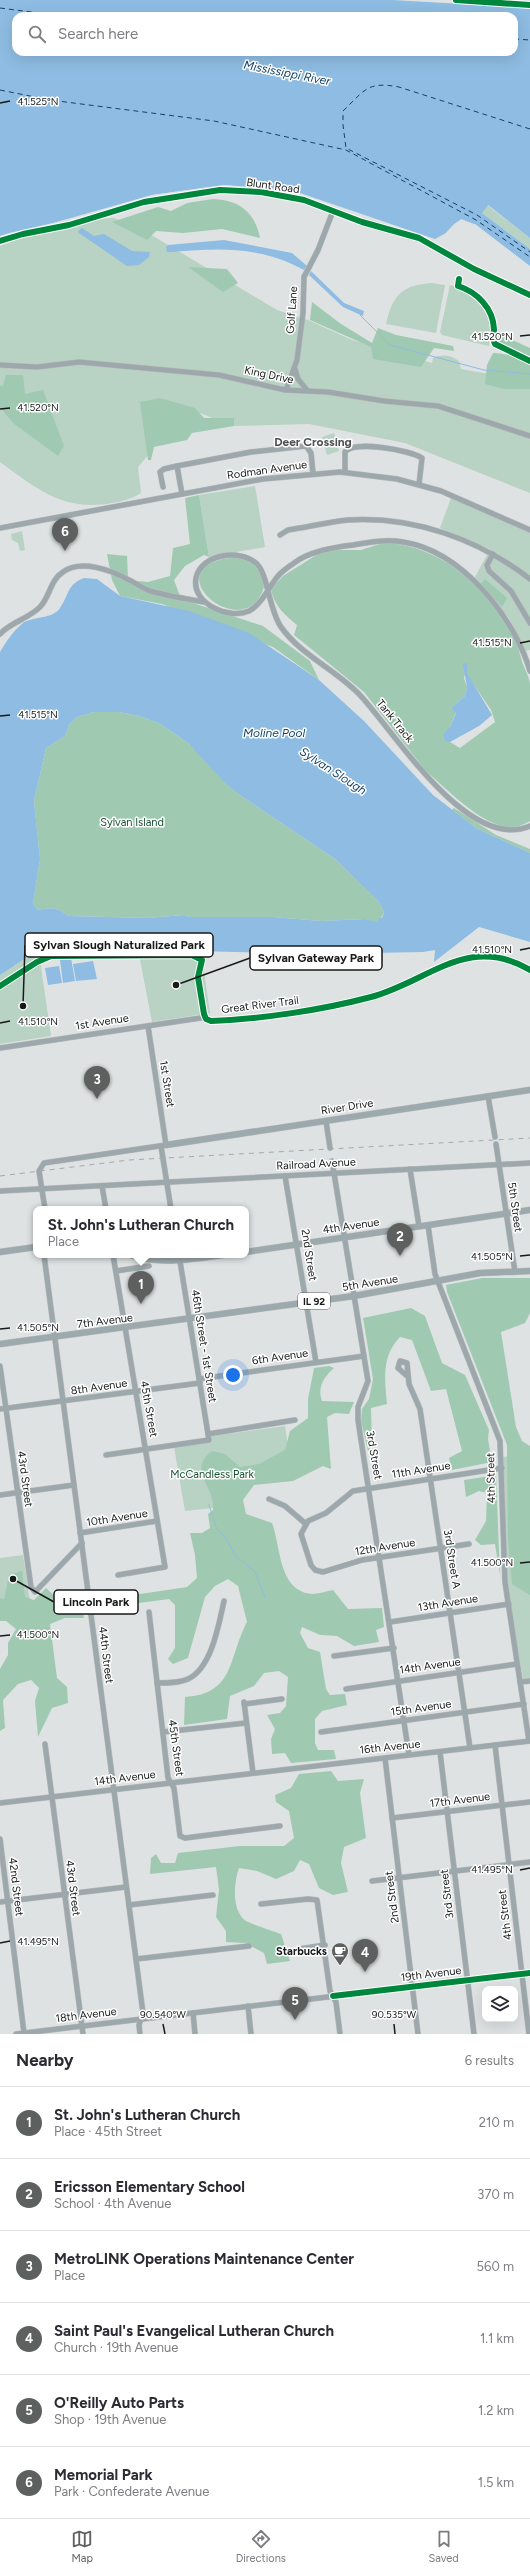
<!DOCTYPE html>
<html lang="en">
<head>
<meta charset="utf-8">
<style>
	body { margin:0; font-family:Figtree,sans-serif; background:#f2f2f3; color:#2b2b33 }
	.controls { position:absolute; right:12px; bottom:12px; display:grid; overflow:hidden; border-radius:8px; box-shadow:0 4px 16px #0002 }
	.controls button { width:36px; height:36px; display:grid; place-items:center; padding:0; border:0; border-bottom:1px solid #e1e1e2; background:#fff; color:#2b2b33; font:20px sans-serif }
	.you { position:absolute; left:233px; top:1375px; width:14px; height:14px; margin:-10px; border:3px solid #fff; border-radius:50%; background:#1a73e8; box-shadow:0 0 0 6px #1a73e833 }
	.badge { display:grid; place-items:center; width:26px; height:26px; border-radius:50%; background:#5e6060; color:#fff; font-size:13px; font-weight:700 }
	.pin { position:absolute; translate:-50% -33px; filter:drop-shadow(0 1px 2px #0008) }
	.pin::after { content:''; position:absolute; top:21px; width:14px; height:12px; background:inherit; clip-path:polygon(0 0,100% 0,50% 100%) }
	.popup { position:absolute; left:33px; top:1206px; width:216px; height:52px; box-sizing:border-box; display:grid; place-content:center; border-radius:8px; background:#fff; filter:drop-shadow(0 1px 3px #0005); font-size:13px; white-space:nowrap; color:#7c7c81 }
	.popup b { font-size:15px; color:#2b2b33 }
	.popup::after { content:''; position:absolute; left:50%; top:100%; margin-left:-8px; border:8px solid transparent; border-top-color:#fff }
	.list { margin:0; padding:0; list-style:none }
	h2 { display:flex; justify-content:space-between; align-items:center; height:52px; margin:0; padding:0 16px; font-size:17px }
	h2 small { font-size:13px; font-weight:400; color:#7c7c81 }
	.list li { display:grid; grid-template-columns:26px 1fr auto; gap:12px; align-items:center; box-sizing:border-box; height:72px; padding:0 16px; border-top:1px solid #e1e1e2 }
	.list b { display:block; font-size:15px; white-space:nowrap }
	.list p { margin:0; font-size:13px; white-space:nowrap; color:#7c7c81 }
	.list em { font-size:13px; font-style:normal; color:#7c7c81 }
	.icon { flex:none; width:22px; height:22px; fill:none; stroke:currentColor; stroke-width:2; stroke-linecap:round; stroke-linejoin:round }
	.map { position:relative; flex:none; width:530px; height:2034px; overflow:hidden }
	.search { position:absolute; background:#fff; box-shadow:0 4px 16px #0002; left:12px; right:12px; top:12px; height:44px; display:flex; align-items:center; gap:10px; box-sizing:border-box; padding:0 14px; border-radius:12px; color:#7c7c81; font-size:15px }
	.sheet { height:484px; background:#fff }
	nav { display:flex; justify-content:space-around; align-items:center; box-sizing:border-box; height:56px; border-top:1px solid #e1e1e2; background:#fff; font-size:11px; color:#7c7c81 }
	nav a { display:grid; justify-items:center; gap:2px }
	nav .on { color:#5e6060 }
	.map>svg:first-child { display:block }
</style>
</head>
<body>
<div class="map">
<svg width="530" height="2034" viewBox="0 0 530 2034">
	<rect width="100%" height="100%" fill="#dfe2e3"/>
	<g fill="#b8d2c3">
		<polygon points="487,205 530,238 530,249 482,213"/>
		<path d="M114,218L138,227L277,310L308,320L352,340L432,363L433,358C443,354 450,355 459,361L461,369L530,381V493L405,443L309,424L234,426L160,398L151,452L138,467L141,493C132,499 123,501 112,503C64,512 37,489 0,462V246L20,238L100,219Z"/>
		<path d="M431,283L445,285L436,333L386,324C392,296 402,285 431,283Z"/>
		<path d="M450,285C480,294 495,314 489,346L442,335L440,332Z"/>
		<polygon points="334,433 339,451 327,455 322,437"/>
		<polygon points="255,486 265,547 209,557 199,495"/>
		<polygon points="451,498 530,533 530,650 525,651 509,618 475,577 490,549 440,528"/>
		<polygon points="22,531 25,550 20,551 18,543 12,540 11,534"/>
		<polygon points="138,949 201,950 210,1013 152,1022"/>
		<polygon points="39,953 51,1036 0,1044 0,975 32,954"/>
		<polygon points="285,1426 289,1452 223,1507 185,1511 174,1447 212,1441 212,1436"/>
		<polygon points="530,1453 530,1679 523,1679 507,1584 503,1457"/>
		<polygon points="23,1555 32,1615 0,1618 0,1558"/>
	</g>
	<g fill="#9fcab1" fill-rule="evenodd">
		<path d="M213,199C239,200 255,212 260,238L222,229L183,233L156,231L147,240L112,222L158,207L171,211L187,203Z"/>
		<polygon points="188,267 227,269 238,283 223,292"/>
		<polygon points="312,302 341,324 372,343 378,328 396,335 453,346 454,351 434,348 421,367 373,359 371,347 310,320"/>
		<polygon points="495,332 530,348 530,358 496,342"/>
		<path d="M493,353C507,353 519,358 530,365V389H504L485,384L487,365Z"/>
		<polygon points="6,375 23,375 25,394 43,390 64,446 58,456 13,423 0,407 0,386 3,386"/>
		<polygon points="160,398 195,408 204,418 234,418 234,426 192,433 187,440 154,447 151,460 148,460 140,402"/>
		<polygon points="199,495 209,557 204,555 185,566 174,580 181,599 263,626 310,661 319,680 273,647 162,604 120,596 112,580 107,554 127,556 128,580 148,582 170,576 173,548 190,544 185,498"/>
		<path d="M383,543C443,543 508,601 521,658C523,667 529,675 530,684C530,726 530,778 530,821C526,823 520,826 516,827C487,832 446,788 425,770L364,692L294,635L297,625C285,615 274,606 271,589L283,576L318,554L332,550H361ZM468,663L466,673L491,710L495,722L460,748L450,742V727L456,712L451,708L465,696L467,687L464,678Z"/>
		<path d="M237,557C254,560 261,571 264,587C245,650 146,564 237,557Z"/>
		<polygon points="485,579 507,598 502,607 481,584"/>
		<path d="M94,712H119L139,716L159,723L188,743L240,795L335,859L380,903L384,913L378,923L365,919L321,921L273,917H190L184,915L148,918L68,916C58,907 51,907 38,910L33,904L40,859L34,801L46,748L65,736L69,725L77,717Z"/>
		<polygon points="454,808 496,835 530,849 530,853 476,828 452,810"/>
		<polygon points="482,1278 530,1278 530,1313 525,1323 501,1332 516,1427 522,1441 530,1446 530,1595 512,1584 508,1539 507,1445 447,1292 446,1285"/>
		<path d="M411,1308L425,1316L442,1363L465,1375L489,1430L488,1439L492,1462L452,1470L449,1458L462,1451L446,1389L431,1391L412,1340L400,1337C381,1357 385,1378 387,1404L371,1408L372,1445L368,1451L361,1421L362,1409L369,1399L373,1379L363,1318Z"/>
		<path d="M329,1366L334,1368C324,1377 317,1387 322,1401L354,1402L349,1414L335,1413L327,1417L331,1469L323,1466L293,1481L254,1485L243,1500L246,1514L272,1523C281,1546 278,1591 312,1594C318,1594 327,1591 333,1590L348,1609L382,1608L384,1627L376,1630L379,1642L354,1646L337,1636L320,1635L302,1627L300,1633L308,1648L320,1652L326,1689L330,1695L345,1694L347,1705L322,1711L315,1719V1743L318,1750H334L336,1759L291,1763L285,1753L272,1754L271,1739L275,1729L267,1715L280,1713L286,1706L288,1677L279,1671L264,1673L254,1686L230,1696L227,1719L184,1725L185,1697C235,1694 228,1658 247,1622L238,1586L228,1579L215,1586L205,1597L188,1658L173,1664L168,1659L175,1648V1605L169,1599L124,1605L120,1597L187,1587L197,1578L195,1555L190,1533H202L210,1528L208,1514L213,1510C216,1486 186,1471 212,1451L225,1454L240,1467L259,1464L285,1450L290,1431L308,1418V1399L314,1368Z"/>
		<polygon points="496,1475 500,1576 495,1544 481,1545 475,1540 486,1521 487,1493 479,1491 466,1497 464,1480"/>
		<polygon points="22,1571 25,1597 34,1600 46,1588 63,1604 81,1602 84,1618 65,1618 50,1624 57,1678 67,1687 68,1703 52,1708 38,1737 35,1701 39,1688 31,1680 18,1684 3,1700 5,1728 0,1731 0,1669 8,1655 8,1643 16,1629 6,1621 0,1621 0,1598 4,1599 9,1575"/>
		<path d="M331,1771L338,1781L364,1779L360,1793L366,1838L344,1847L341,1863L348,1892L333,1895L319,1888L309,1864L300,1860L294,1871L276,1879L257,1871L239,1868C234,1882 231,1911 246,1921C251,1924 273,1931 281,1934L290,1961L267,1964L264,1953L245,1943L226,1942V1931L216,1917L219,1890L216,1867L150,1874L151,1858L156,1854L161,1863H175L178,1853L240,1846H284L294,1838L289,1811L276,1802L275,1795L291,1788L299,1774Z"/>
	</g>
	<g fill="#8ebce2" fill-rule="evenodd">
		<path d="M0,0H393L530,8V238L488,205L482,213L530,249V266L475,224C469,225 463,218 457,222C448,228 446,237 435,240L366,218L300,194L273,189L225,185L152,195L0,238ZM16,16H514V52H16Z"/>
		<polygon points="82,228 94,236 104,234 132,251 150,252 149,257 139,265 127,266 79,233 78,231"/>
		<path d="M224,240L292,253L307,266L304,270C261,246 219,248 172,252H167L166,247L168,245Z"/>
		<polygon points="311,271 344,303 364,311 363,316 343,307 309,275"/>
		<path d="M84,578L97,579L120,596L189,611L249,633L319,680L364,721L433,795L476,828L530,853V942L479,927L434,962L435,950L423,952L317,954L69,948L32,954L0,975V652C6,642 13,631 23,623C34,616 53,619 60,608C69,595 67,584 84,578ZM94,712H119L139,716L159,723L188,743L223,781L240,795L335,859L380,903L384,913L382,918H379L378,922L365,919L321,921L273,917H190L184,915L148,918L68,916C58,907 51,907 38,910L33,904L40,859L34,801L46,748L65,736L69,725L77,717Z"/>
		<polygon points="468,663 467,673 492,715 479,726 450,742 445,741 443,734 450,727 456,713 451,708 465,696 467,687 463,664"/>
		<polygon points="71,958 75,981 63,983 60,960"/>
		<polygon points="93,961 97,979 76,981 73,964"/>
		<polygon points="59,966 62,983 48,985 45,968"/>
	</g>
	<polygon fill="#dfe2e3" points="224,185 300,193 435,239 446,233 461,219 474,224 472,227 464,223 458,224 444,240 434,242 421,236 365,220 300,195 273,191 225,187 153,197 0,240 0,236 9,233 75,218 152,195"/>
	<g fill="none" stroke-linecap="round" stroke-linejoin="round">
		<g stroke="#8ebce2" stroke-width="1">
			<polyline points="360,315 390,345 484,370 530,374"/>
			<polyline points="209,1505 216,1527 225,1537 235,1555 255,1572 265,1597"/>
		</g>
		<g stroke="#144367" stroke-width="1" stroke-dasharray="5 4" stroke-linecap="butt">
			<polyline points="0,8 62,16"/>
			<polyline points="514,39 530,40"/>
			<polyline points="0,90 50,100 214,121 346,150 476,220 530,257"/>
			<path d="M530,129L399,87C367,81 365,90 343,111V125L346,148L477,215L530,252"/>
		</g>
		<g stroke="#bcbebe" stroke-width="6">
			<g id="minor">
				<polyline points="0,365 37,367 79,362 219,375 285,390 328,392 384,401 438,406 530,436"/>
				<polyline points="295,369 298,379 307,390"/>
				<polyline points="286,390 297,360 303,313 304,277 318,250 333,211"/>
				<path d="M345,472V452C353,440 410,450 422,458L419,484"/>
				<polyline points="163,487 160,472 164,469 177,466"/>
				<polyline points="182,494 177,466 251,452 306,446 311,453 313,473"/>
				<polyline points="0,528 263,479 340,472 397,479 441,491 530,530"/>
				<path d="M280,535L288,530C308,527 328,522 348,520C414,516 478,539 530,579"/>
				<polyline points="493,554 487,565 489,571 511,591 530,623"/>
				<path d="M0,634C11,622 28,619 40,607C50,597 50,580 63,572C81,559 111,570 129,580C136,583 143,589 150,591C168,596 186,599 204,602"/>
				<path d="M530,671C514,617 462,551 403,542C386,539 370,542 353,545C335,547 316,550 300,559C293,564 284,569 278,576C269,587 262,604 249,611C228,620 191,603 196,578C201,554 240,548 257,564C268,575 269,610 281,627C300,654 334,669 358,693C394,730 467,853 530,826"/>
				<polyline points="0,1048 207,1017"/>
				<polyline points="488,1096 495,1137"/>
				<polyline points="326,1121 330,1148"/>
				<polyline points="496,1144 515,1272"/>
				<polyline points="161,1146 171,1209"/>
				<polyline points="332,1161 368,1381 358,1407 358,1420 409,1755"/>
				<polyline points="410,1169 419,1226"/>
				<polyline points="285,1176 316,1362"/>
				<polyline points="102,1186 106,1209"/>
				<polyline points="0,1191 530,1163"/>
				<polyline points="45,1209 39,1171 44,1163 166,1145 148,1026"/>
				<polyline points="428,1225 435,1274 500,1441 505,1582 529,1741"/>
				<polyline points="44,1255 143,2013 139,2025 140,2034"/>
				<polyline points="113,1255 165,1567 118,1575"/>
				<polyline points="116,1271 149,1266"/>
				<polyline points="0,1366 31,1587 35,1592 82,1543"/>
				<polyline points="407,1376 398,1368 400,1361 407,1363 409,1384 420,1409 470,1748"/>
				<polyline points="199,1379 364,1356"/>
				<polyline points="0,1409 200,1383"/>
				<polyline points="208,1434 295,1420"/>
				<polyline points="106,1455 209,1440 179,1255"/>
				<polyline points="0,1495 74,1485"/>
				<polyline points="269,1499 285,1506 306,1524"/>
				<polyline points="80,1533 157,1521"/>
				<polyline points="469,1544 362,1560 323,1572 315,1570 311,1565 301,1534 308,1521 326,1513 353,1491 502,1468"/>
				<polyline points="149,1612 168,1778 174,1788 180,1836 185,1838 280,1826"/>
				<polyline points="390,1622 509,1604"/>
				<polyline points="334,1656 394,1648"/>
				<polyline points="520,1682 530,1681"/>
				<path d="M157,1683C168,1683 179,1683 188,1679C212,1668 219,1623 224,1601"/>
				<polyline points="346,1689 517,1664"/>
				<polyline points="244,1702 253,1773"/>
				<polyline points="244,1704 282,1699"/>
				<polyline points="163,1732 246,1723"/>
				<polyline points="321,1732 524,1704"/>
				<polyline points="45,1744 83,2034"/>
				<polyline points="495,1745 529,2034"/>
				<polyline points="440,1752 474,2034"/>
				<polyline points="385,1758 418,2034"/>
				<polyline points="0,1803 530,1741"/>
				<polyline points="392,1818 530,1802"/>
				<polyline points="0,1839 24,2033"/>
				<polyline points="372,1881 530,1862"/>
				<polyline points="0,1902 126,1887"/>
				<polyline points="261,1904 308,1899 317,1900 330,1991 336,2002 340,2034"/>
				<polyline points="129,1905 213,1895"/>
				<polyline points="299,1949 325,1945"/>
				<polyline points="136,1959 249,1946"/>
				<polyline points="248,2006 251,2034"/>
				<polyline points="193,2013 195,2034"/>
				<polyline points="16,2034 530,1973"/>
			</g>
		</g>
		<g stroke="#bcbebe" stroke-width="7">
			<g id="major">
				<polyline points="166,1145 530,1090"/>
				<polyline points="0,1252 36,1247"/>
				<polyline points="246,1252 530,1210"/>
				<path d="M130,1255C160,1265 192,1259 223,1255"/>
				<polyline points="0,1344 354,1296 480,1273 530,1271"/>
			</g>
		</g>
		<use href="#minor" stroke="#9da8ad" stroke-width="5"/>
		<use href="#major" stroke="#9ca9ad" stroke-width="6"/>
		<polyline stroke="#a3a9ac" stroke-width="1" stroke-dasharray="5 5" stroke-linecap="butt" points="0,1176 129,1160 530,1138"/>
		<g stroke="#fff" stroke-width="8">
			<g id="cycleway">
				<polyline points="456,0 530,5"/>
				<polyline points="0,241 23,234 69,225 144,202 220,190 261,192 304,200 362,222 419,238 474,269 530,295"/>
				<path d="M459,279L458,286C477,292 493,308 494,329C494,335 492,340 495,344L530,361"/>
				<path d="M0,986L37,962L51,956L192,955L202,960L198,977L204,1014L206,1019L211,1021C262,1019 322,1010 371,997C428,982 468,933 530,970"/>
				<polyline points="333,1996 530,1973"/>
			</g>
		</g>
		<use href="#cycleway" stroke="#00873e" stroke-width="6"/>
	</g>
	<path fill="none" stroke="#181a1a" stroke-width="1.5" d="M0,103L10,101M520,336L530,335M0,409L10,408M520,643L530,641M0,716L10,715M520,950L530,948M0,1023L10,1021M520,1256L530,1255M0,1329L10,1328M520,1563L530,1562M0,1636L10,1635M520,1870L530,1868M0,1943L10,1941M163,2024L165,2034M394,2024L395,2034"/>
	<defs>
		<g id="cafe-pin" transform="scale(0.9)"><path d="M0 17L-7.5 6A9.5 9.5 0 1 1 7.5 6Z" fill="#5e6060" stroke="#fff"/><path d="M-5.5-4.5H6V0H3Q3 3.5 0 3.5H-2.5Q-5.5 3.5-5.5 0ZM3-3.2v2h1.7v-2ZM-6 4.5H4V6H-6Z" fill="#fff"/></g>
	</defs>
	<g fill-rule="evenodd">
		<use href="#cafe-pin" x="340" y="1951"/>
	</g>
	<g text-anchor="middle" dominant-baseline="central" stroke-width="3" stroke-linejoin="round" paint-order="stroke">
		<rect fill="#fff" stroke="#5d5f5f" stroke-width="1" x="298" y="1293" width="32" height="16" rx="3"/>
		<g font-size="10" font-weight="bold" fill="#181a1a">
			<text x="314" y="1301">IL 92</text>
		</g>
		<g font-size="11" fill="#181a1a" stroke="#fff">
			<text transform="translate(273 186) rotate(8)">Blunt Road</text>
			<text transform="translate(292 310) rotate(-86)">Golf Lane</text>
			<text transform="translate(269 375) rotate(12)">King Drive</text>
			<text transform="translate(267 470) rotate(-8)">Rodman Avenue</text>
			<text transform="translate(395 721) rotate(51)">Tank Track</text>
			<text transform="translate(260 1005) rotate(-7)">Great River Trail</text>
			<text transform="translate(102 1022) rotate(-9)">1st Avenue</text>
			<text transform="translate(167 1084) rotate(81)">1st Street</text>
			<text transform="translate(347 1107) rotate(-9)">River Drive</text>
			<text transform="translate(316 1164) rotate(-3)">Railroad Avenue</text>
			<text transform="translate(515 1207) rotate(82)">5th Street</text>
			<text transform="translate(351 1226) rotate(-8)">4th Avenue</text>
			<text transform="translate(309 1255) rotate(81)">2nd Street</text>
			<text transform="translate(370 1283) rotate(-9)">5th Avenue</text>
			<text transform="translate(105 1321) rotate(-7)">7th Avenue</text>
			<text transform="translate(204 1346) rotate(81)">46th Street - 1st Street</text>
			<text transform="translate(280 1357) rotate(-8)">6th Avenue</text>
			<text transform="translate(99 1387) rotate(-8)">8th Avenue</text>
			<text transform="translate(149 1409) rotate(80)">45th Street</text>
			<text transform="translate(374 1455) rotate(80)">3rd Street</text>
			<text transform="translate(421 1470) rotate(-9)">11th Avenue</text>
			<text transform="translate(491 1478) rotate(-91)">4th Street</text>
			<text transform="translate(25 1479) rotate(82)">43rd Street</text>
			<text transform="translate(117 1518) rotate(-9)">10th Avenue</text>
			<text transform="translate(385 1547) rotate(-9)">12th Avenue</text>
			<text transform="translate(452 1559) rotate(81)">3rd Street A</text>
			<text transform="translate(448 1603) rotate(-9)">13th Avenue</text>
			<text transform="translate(106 1655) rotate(83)">44th Street</text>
			<text transform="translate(430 1666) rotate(-8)">14th Avenue</text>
			<text transform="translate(421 1708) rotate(-8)">15th Avenue</text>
			<text transform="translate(390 1747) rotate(-6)">16th Avenue</text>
			<text transform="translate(176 1748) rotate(82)">45th Street</text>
			<text transform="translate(125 1778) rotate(-7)">14th Avenue</text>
			<text transform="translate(460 1800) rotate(-7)">17th Avenue</text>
			<text transform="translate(16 1887) rotate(83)">42nd Street</text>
			<text transform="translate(73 1888) rotate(83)">43rd Street</text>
			<text transform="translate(447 1894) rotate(-97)">3rd Street</text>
			<text transform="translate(392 1897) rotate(-97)">2nd Street</text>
			<text transform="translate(505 1915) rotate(-97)">4th Street</text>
			<text transform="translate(431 1974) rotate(-7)">19th Avenue</text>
			<text transform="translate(86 2015) rotate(-7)">18th Avenue</text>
		</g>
		<g font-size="11" fill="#185132" stroke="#fff">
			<text x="132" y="822">Sylvan Island</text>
			<text x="212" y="1474">McCandless Park</text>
		</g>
		<g font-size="11" font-weight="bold" fill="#181a1a" stroke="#fff" text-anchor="end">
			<text x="327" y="1951">Starbucks</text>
		</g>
		<g font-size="12" font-style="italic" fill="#144367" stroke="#fff">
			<text transform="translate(287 73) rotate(11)">Mississippi River</text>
			<text x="274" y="733">Moline Pool</text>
			<text transform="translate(333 771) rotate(33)">Sylvan Slough</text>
		</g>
		<g font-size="12" font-weight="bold" fill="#4c5051" stroke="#fff">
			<text x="313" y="442">Deer Crossing</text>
		</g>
	</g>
	<g font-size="10" text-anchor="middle" fill="#181a1a" stroke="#fff" stroke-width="3" stroke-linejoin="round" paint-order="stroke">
		<text x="38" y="105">41.525°N</text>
		<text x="492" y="340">41.520°N</text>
		<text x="38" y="411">41.520°N</text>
		<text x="492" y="646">41.515°N</text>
		<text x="38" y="718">41.515°N</text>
		<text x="492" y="953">41.510°N</text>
		<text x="38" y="1025">41.510°N</text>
		<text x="492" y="1260">41.505°N</text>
		<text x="38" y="1331">41.505°N</text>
		<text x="492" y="1566">41.500°N</text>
		<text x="38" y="1638">41.500°N</text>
		<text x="492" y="1873">41.495°N</text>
		<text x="38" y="1945">41.495°N</text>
		<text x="163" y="2018">90.540°W</text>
		<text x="394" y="2018">90.535°W</text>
	</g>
	<path fill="none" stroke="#181a1a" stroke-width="1.5" d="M23 1006L25 945M176 985L250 958M13 1579L54 1602"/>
	<g fill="#181a1a" stroke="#fff" stroke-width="1.5">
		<circle cx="23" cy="1006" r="4"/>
		<circle cx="176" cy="985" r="4"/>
		<circle cx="13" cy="1579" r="4"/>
	</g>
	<g fill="#fff" stroke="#181a1a" stroke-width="1.5">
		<rect x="25" y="933" width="188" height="24" rx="4"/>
		<rect x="250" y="946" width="132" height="24" rx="4"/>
		<rect x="54" y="1590" width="84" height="24" rx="4"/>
	</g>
	<g font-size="12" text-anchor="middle" font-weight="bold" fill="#181a1a">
		<text x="119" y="949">Sylvan Slough Naturalized Park</text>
		<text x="316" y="962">Sylvan Gateway Park</text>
		<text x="96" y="1606">Lincoln Park</text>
	</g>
</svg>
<div class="controls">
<button><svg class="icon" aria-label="layers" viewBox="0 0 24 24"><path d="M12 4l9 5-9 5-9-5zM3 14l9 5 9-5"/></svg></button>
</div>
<div class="you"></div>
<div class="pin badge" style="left:141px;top:1304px">1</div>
<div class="popup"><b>St. John's Lutheran Church</b>Place</div>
<div class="pin badge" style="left:400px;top:1256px">2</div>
<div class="pin badge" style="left:97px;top:1099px">3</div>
<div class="pin badge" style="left:365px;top:1972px">4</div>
<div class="pin badge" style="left:295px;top:2020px">5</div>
<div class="pin badge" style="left:65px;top:551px">6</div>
<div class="search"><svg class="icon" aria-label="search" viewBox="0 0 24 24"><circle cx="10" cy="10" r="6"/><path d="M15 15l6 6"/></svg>Search here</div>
</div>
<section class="sheet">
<h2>Nearby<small>6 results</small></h2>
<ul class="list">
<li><span class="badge">1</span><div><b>St. John's Lutheran Church</b><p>Place · 45th Street</p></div><em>210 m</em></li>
<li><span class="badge">2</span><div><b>Ericsson Elementary School</b><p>School · 4th Avenue</p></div><em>370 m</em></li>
<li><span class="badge">3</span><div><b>MetroLINK Operations Maintenance Center</b><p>Place</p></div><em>560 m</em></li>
<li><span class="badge">4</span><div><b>Saint Paul's Evangelical Lutheran Church</b><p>Church · 19th Avenue</p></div><em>1.1 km</em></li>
<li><span class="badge">5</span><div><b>O'Reilly Auto Parts</b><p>Shop · 19th Avenue</p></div><em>1.2 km</em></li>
<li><span class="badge">6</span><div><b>Memorial Park</b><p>Park · Confederate Avenue</p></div><em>1.5 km</em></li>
</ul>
</section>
<nav>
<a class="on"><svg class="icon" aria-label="map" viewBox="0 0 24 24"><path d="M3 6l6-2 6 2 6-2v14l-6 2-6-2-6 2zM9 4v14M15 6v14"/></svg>Map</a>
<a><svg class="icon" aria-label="directions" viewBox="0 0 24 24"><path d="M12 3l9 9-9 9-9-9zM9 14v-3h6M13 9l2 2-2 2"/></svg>Directions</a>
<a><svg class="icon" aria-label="saved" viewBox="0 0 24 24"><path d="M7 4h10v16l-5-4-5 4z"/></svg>Saved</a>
</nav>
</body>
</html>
